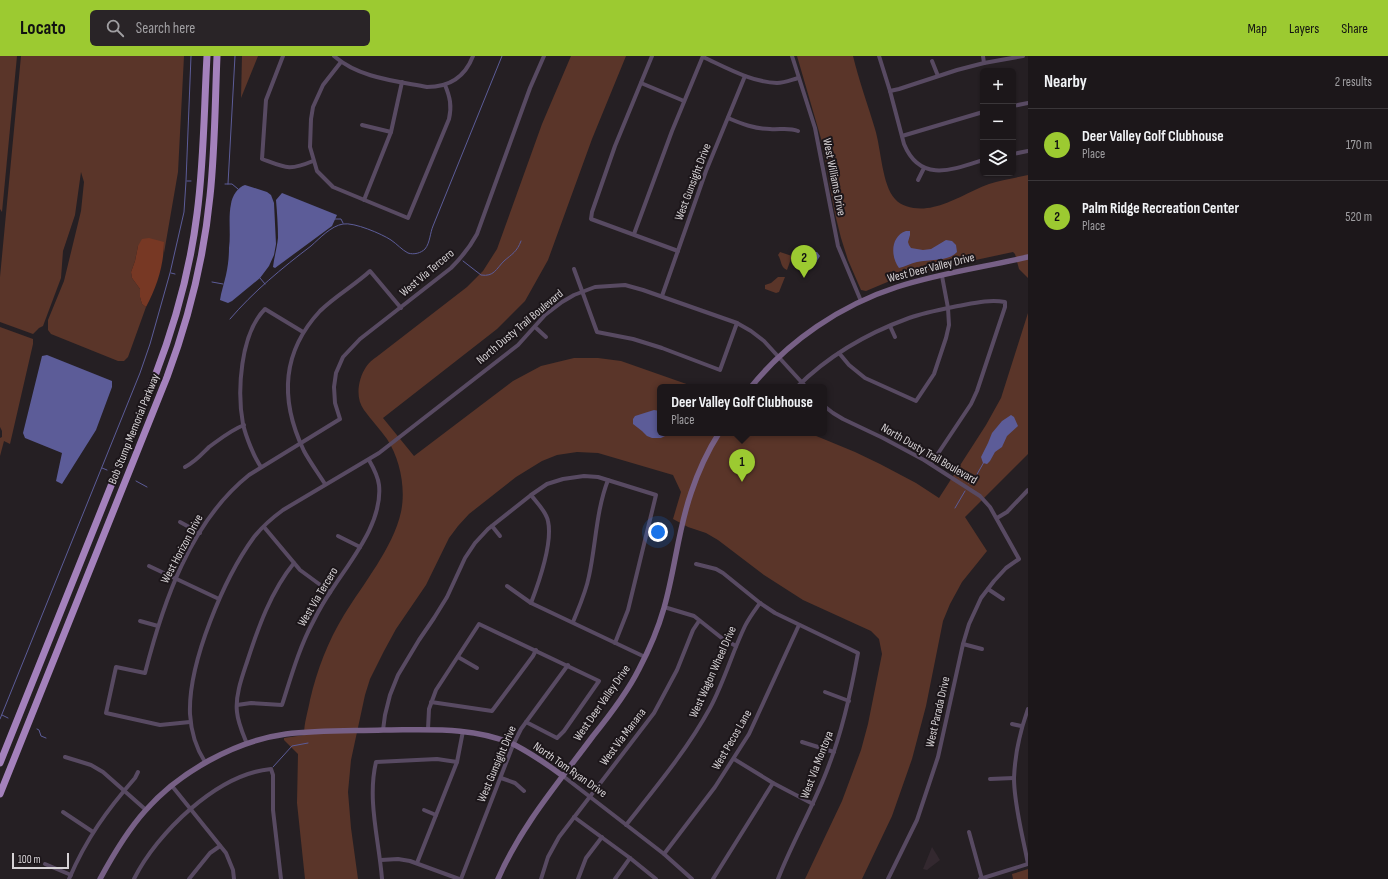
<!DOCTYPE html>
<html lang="en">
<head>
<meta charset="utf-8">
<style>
	body { margin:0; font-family:"Sofia Sans Condensed",sans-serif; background:#292427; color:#f1f3f6 }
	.controls { position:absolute; right:12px; top:12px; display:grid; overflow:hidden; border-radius:6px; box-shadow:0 1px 3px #0004 }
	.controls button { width:36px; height:36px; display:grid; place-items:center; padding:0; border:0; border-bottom:1px solid #3a3639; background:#1c171a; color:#f1f3f6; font:20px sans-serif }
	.scale { position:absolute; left:12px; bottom:10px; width:57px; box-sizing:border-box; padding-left:4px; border:2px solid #d6d2d5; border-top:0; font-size:11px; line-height:14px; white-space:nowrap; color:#d6d2d5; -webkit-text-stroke:3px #1c161a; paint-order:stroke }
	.you { position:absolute; left:658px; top:476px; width:14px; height:14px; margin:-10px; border:3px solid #fff; border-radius:50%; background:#1a73e8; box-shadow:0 0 0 6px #1a73e833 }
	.badge { display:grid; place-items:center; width:26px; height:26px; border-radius:50%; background:#9cca31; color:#111; font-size:13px; font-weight:700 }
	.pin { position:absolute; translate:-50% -33px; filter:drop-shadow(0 1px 2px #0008) }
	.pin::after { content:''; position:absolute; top:21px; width:14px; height:12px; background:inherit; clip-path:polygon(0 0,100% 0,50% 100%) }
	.popup { position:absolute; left:657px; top:328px; width:170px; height:52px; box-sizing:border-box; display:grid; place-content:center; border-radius:6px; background:#1c171a; filter:drop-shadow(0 1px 3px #0005); font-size:13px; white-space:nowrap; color:#a09fa2 }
	.popup b { font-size:15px; color:#f1f3f6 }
	.popup::after { content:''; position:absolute; left:50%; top:100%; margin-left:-8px; border:8px solid transparent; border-top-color:#1c171a }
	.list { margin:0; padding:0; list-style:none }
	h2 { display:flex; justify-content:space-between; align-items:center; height:52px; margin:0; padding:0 16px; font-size:17px }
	h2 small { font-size:13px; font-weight:400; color:#a09fa2 }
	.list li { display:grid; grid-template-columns:26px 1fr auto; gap:12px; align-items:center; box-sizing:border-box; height:72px; padding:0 16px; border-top:1px solid #3a3639 }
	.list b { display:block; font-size:15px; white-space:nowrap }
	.list p { margin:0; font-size:13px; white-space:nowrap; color:#a09fa2 }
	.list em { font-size:13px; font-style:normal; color:#a09fa2 }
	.icon { flex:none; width:22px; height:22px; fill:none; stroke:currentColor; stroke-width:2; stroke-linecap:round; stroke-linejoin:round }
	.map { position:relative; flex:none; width:1028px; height:823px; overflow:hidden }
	header { display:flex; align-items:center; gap:24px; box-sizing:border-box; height:56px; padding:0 20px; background:#9cca31; color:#111 }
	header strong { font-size:19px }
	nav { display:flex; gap:22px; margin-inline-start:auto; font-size:14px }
	.search { width:280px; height:36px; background:#292427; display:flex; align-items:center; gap:10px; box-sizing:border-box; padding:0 14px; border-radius:6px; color:#a09fa2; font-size:15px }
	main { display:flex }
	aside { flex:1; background:#1c171a }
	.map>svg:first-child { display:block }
</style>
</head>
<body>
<header>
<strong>Locato</strong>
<div class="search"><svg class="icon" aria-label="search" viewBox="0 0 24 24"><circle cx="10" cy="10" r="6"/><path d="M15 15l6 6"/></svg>Search here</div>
<nav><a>Map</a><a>Layers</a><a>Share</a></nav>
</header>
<main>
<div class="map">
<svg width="1028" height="823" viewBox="0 0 1028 823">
	<rect width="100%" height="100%" fill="#251f23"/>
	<polygon fill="#33282f" points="932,791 940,804 927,814 923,813"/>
	<g fill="#5a3529">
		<polygon points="0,0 17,0 2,156 0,153"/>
		<polygon points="21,0 184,0 178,116 164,197 164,186 138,190 135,205 131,216 132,222 140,233 140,241 142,248 146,251 128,301 124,305 118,305 51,278 48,274 48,264 64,225 81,155 84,126 81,116 75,159 63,195 61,222 43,270 39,272 33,278 0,266 0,221"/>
		<polygon points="242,0 258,0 241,42"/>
		<path d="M571,0H626L592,83L548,204L525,245L497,273L383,362L414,400L513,325L541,310L574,302H598L621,305L695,331H660V377H809L855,396L880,408L916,427L939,442L986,369L1001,342L1028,257V398L965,461L987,495L962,526L950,548L943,565L926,650L912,703L892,760L862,823H805L842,745L861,694L868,668L882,598L879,583L871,575L803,544L764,519L718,484L706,477L688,471L673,463L681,436L673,419L598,397L577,396L557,399L542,405L516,421L469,458L458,470L449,482L426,529L396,573L384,595L370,623L365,639L351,704L348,736L351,772L358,823H305L297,747L298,698L284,684V682L304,679C304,667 308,655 310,644C317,614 328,585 344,559C363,528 393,492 401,456C406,432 400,403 387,383C380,373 371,364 364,354C355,342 358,323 366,311C369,306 375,302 379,299L467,231L483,215L497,193L542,68Z"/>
		<path d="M797,0H853C859,25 868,49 875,73C881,92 882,129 895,143C904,153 921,154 933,151C952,147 970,135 989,128C1001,124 1015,122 1028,119V222L1019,213L1015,198L1013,196L915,217L897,222L866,235L861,234L848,204L841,182L835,158L822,86Z"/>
		<path d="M780,196L792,200L787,214C780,211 782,205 778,199Z"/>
		<polygon points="778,221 785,221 779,236 776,237 765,233 765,229 771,227"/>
		<polygon points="0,271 33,283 33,288 10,388 4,385 0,400 0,382 2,381 2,375 0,371"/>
		<polygon points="1028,813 1028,823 1013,823 1012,818"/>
	</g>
	<path fill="#773824" d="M149,182L164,186C164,208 157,231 146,251L142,248L140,241V233L132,222L131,216L135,205L138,190L142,183Z"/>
	<g fill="#5c5c98">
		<path d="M245,129L267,136L271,139L274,147L276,188L274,199L269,210L260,222L232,245L228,247L220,244C221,236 224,228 226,219C228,210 229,201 229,192C231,177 228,162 231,148C232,140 238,131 245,129Z"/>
		<path d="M282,137L337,159L332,170L275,212L273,211C274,202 277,192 278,182C278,170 277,156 276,144Z"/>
		<path d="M906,175H910V179L908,186L909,189L911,192L923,194L931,193L946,184L952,185L956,189L957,196C948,206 929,203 917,206C911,207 905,211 899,212C890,200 891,180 906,175Z"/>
		<polygon points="814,196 817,196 820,200 815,208 812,207 814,202 813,198"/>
		<polygon points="47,299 112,325 112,331 96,374 62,428 56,425 62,397 25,382 23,377 42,300"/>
		<polygon points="654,354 660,355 660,377 695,377 689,380 671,377 661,382 652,382 647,380 642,375 633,368 633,363 635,360"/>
		<polygon points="1011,359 1014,361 1018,370 1007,380 1002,391 995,396 990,405 987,408 983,407 981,401 988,387 992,377 1002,365"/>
	</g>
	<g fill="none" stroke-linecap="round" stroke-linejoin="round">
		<g stroke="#5c5c98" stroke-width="1">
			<polyline points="187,125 191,125"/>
			<polyline points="225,128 232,128 238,133"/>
			<polyline points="228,128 235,0"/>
			<polyline points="335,163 341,163 343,167"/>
			<path d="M463,205L481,219C494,221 496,213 504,205C512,198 517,196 521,185"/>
			<polyline points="171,217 175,218"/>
			<polyline points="260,222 265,228"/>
			<polyline points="212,226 223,228"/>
			<path d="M230,263C253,236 282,212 311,190C320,182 331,170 343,168C354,166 382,178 391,184C397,188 402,194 408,197C414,199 421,197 425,193C430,187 430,177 433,170L502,0"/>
			<polyline points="102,412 107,414"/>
			<polyline points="136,425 147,431"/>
			<polyline points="969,427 976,420 984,406"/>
			<polyline points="955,452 965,435"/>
			<polyline points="2,659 8,662"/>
			<polyline points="0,663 140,317 150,288 170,217 184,156 186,125 191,0"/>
			<polyline points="37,673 39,674 41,680 46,682"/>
			<polyline points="273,711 292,690 308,687"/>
		</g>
		<g stroke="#584a62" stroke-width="4">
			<path d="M283,0L266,44L262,103C286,112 289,115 313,105"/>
			<path d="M334,0C359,22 396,25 427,31C449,31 465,21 473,0"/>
			<polyline points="652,0 615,90 592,156 591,163 678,195"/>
			<polyline points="792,0 815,72 838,190 861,245"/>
			<path d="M879,0L890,35L904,88C920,127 952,114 983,104"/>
			<polyline points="983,0 984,7"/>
			<path d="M703,1C725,11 751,26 777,27C784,27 791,24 798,22"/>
			<polyline points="932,5 938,20"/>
			<path d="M341,6L323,29L313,51L311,63L310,91L317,115L333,131L408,162L449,63C452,50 450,41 445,29"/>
			<polyline points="641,27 684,45"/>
			<polyline points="890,35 899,33 957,14 984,7 1023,0"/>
			<polyline points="1013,50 1028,47"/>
			<path d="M728,62C742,68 755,73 770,73C780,74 788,71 798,75"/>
			<polyline points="362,69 391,76"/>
			<polyline points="902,80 983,56"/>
			<polyline points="1013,98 1028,95"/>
			<polyline points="918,124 924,112"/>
			<polyline points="364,144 391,76 402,26"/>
			<polyline points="634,178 672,75 703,0"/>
			<polyline points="574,213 597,276 633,283 662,292 720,314 737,267"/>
			<polyline points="662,240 706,115 745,20"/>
			<polyline points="890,270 895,281"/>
			<polyline points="535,271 546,281"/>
			<polyline points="839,297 849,309 865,322 916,345 934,318 946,282 949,269 948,252 942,220"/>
			<path d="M797,331C828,300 868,277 909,262C923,257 938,254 953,251C971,248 987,243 1005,246V251L977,335L971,348L931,408"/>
			<polyline points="824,350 833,357 843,363 883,382 924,404 980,440 990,451 1019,503 1006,512 994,525 981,542 969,568 963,588 938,701 917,764 888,823"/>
			<path d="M185,411C195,406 201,399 209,391C220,383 231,374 244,369"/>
			<path d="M261,411C254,401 246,381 243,368C237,336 240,278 265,253L303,276"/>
			<path d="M325,428C318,417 310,406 304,395C280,345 281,297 320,255C335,240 355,229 370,215L401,252"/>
			<polyline points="997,462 1007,456 1028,434"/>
			<polyline points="180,466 200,477"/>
			<polyline points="492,470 500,480"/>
			<polyline points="264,471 300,514 330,536"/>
			<polyline points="338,480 360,491"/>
			<path d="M696,508L716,513L723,517L760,547L775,557L858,597C851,636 843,673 829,709C815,748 793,784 778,823"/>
			<polyline points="149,510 219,543"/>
			<polyline points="507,530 531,547 645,601"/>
			<polyline points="988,533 1003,543"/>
			<path d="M531,547C539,526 553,487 548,465C546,455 537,447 531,439"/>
			<polyline points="664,551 694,560 723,583 736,590"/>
			<polyline points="140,565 158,570"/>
			<path d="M573,566C579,551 586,536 589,520C596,488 596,455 608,424"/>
			<polyline points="963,588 982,593"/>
			<polyline points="458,601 477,612"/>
			<polyline points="825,636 849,645"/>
			<polyline points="431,646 492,655 533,600 536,594"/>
			<path d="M237,649L251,647L282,649C291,621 299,592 313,566C318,556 324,545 331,535C350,505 383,467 379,429C378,420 373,411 369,404"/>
			<path d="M190,666L160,669L106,657L116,611L145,617C163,547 190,466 249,419L340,363L335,347L334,331L336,317L343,301L360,283L451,212C462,201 470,191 477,178L530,32L544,0"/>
			<polyline points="1012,668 1021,670"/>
			<polyline points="428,673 429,653 436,634 479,568 599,625 564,675 557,682 526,666"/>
			<polyline points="383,674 385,659 390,639 398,619 419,584 434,562 447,541 465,502 475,487 488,473 531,439 547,428 563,423 584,420 598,421 656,439 628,554 615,587"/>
			<polyline points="802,686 834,696"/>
			<path d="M247,688C243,678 238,667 237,656C235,640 242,621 247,606C258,572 271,535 294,507"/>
			<polyline points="65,701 91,709 103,716 146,754"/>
			<polyline points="734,703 773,727 813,748"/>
			<path d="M205,706C196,692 191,675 190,658C188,607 224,522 254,481C262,471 272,462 283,454L379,397L518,289L545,259L562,246L574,239L595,231L625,229L643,234L737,267L751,275L764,285L806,331"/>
			<polyline points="563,720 664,798 692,823"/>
			<polyline points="501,722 515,727 524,735"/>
			<polyline points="990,723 1014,722"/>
			<polyline points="172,730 226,797 233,814 234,823"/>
			<polyline points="424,754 436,759"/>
			<polyline points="63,756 93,776"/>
			<polyline points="574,761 630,802 656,823"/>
			<path d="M626,769C656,731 687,694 710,652C724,626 732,597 745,570C749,562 755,554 760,547"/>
			<polyline points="969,776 982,823"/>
			<polyline points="664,798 715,731 749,678 799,569"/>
			<polyline points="381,804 398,803 410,805 459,823"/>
			<polyline points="417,807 457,706 463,675"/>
			<polyline points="45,808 71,819"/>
			<path d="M1028,808C1023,781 1014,749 1014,722C1015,698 1020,675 1028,653"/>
			<path d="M69,823C86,783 107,754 135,722L138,716"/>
			<path d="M134,823C157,777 217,718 271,713L273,719V754L281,823"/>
			<polyline points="189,823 210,797 220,790"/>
			<path d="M382,823C379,784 367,744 376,706L437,703L457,706"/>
			<polyline points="461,823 513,689 521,673 568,609"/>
			<polyline points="541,823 548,801 559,781 654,657 677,614 693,574 699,565"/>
			<polyline points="578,823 586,802 602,781"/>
			<polyline points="615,823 630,802"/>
			<polyline points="713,823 773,727"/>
			<polyline points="980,823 1028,808"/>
		</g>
		<g stroke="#776086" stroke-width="5.5">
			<path d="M751,331C788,285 841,249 897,231C940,217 985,211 1028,201"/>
			<path d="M100,823C113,799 127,775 145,755C179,716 235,685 286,678C318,674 351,675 383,674C427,674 474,670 515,689C532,698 548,709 563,720"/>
			<path d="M498,823C521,770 559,726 593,680C610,659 627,637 639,613C649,594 658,573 664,552C675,514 678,474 691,437C698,416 707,396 719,377"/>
		</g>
		<g stroke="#a481bc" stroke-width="7">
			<path d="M0,707L155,320C175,268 190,214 197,158C204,106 204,53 207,0"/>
			<path d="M0,738L167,321C189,262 204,202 210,140C215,94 215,47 217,0"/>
		</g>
	</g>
	<g text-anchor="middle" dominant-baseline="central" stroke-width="4" stroke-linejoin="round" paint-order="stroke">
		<g font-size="12" fill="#d6d2d5" stroke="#1c161a">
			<text transform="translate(834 121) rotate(79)">West Williams Drive</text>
			<text transform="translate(693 126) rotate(-69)">West Gunsight Drive</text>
			<text transform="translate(931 212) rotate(-14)">West Deer Valley Drive</text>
			<text transform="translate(427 217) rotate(-40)">West Via Tercero</text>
			<text transform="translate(520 271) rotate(-40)">North Dusty Trail Boulevard</text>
			<text transform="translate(134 373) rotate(-68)">Bob Stump Memorial Parkway</text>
			<text transform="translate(929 398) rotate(30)">North Dusty Trail Boulevard</text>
			<text transform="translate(182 493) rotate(-62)">West Horizon Drive</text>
			<text transform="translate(318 541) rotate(-59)">West Via Tercero</text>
			<text transform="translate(713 616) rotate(-66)">West Wagon Wheel Drive</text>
			<text transform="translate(602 647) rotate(-55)">West Deer Valley Drive</text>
			<text transform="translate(938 656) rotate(-77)">West Parada Drive</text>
			<text transform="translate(623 681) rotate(-53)">West Via Manana</text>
			<text transform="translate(732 684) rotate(-60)">West Pecos Lane</text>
			<text transform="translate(497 708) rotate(-67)">West Gunsight Drive</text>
			<text transform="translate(817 709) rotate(-69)">West Via Montoya</text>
			<text transform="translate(570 714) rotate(35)">North Tom Ryan Drive</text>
		</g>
	</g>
</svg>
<div class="controls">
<button>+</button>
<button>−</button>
<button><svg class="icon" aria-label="layers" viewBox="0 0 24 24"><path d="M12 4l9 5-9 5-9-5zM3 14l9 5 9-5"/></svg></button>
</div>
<div class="scale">100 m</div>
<div class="you"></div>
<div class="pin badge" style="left:742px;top:426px">1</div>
<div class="popup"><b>Deer Valley Golf Clubhouse</b>Place</div>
<div class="pin badge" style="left:804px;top:222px">2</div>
</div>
<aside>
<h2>Nearby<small>2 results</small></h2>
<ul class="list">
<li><span class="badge">1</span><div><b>Deer Valley Golf Clubhouse</b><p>Place</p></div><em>170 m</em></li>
<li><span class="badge">2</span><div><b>Palm Ridge Recreation Center</b><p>Place</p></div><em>520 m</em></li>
</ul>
</aside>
</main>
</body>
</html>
